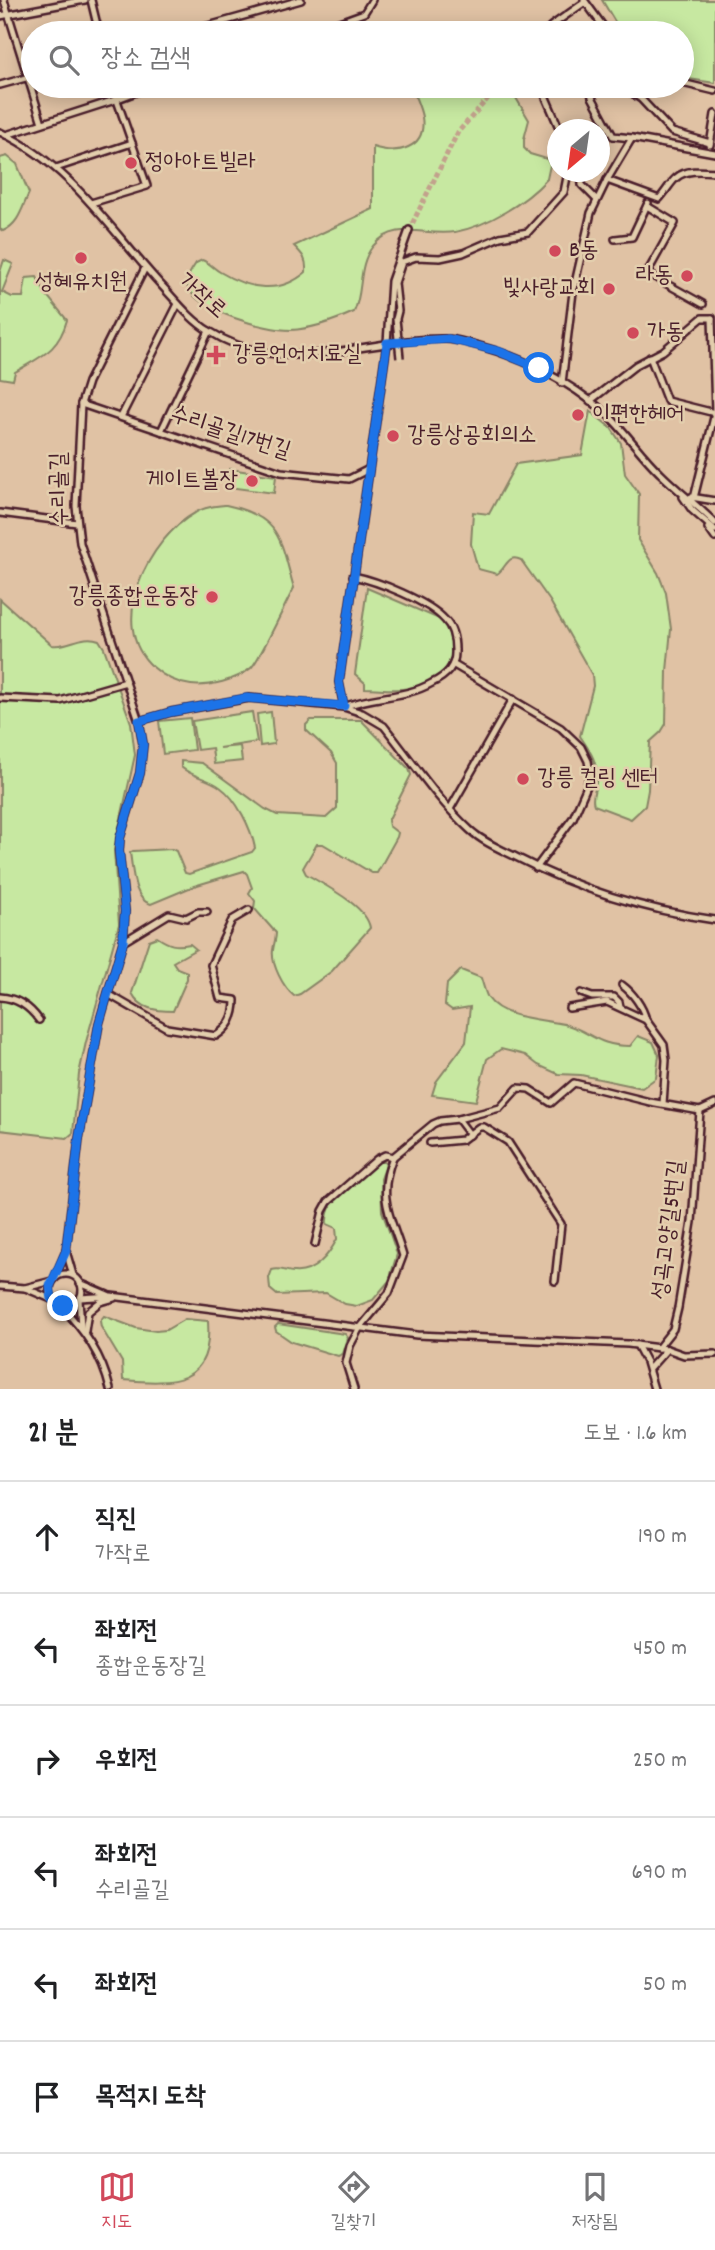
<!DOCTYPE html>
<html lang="ko">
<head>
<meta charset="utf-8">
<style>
	body { margin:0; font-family:Dekko,"Poor Story",sans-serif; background:#f2f2f2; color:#202124 }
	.compass { position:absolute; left:547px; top:119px; width:63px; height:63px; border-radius:50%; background:#fff; box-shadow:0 4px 18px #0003; rotate:209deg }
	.stop { position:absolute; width:21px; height:21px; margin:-16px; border:5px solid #1a73e8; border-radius:50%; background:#fff }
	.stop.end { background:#1a73e8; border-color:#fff; box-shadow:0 2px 7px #0008 }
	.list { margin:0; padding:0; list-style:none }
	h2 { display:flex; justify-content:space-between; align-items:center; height:91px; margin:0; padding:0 28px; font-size:30px }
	h2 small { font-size:23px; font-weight:400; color:#757577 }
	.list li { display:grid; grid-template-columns:46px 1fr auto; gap:21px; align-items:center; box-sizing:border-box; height:112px; padding:0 28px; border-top:2px solid #e0e0e0 }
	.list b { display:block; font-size:26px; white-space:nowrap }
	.list p { margin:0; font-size:23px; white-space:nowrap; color:#757577 }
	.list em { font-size:23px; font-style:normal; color:#757577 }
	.icon { flex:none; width:38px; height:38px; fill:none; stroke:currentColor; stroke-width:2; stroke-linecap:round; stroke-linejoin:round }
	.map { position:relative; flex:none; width:715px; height:1389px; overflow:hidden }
	.search { position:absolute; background:#fff; box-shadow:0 4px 18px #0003; left:21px; right:21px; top:21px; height:77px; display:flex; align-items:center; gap:18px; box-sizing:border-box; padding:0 24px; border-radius:38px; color:#757577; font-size:26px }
	.sheet { height:763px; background:#fff }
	nav { display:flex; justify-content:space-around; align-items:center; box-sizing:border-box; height:98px; border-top:2px solid #e0e0e0; background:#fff; font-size:19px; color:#757577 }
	nav a { display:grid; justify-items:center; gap:4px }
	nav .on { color:#d1495b }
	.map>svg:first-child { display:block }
</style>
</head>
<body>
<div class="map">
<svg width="715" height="1389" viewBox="0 0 715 1389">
	<rect width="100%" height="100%" fill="#e0c2a4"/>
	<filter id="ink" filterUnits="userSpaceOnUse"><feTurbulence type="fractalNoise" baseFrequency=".0143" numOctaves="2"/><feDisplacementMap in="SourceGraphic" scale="14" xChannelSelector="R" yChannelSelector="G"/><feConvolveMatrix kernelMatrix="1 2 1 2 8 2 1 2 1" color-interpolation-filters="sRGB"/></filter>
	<g filter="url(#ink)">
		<g fill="#c7e8a1" stroke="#888466" stroke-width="2">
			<polygon points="602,0 715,0 715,83 682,78 682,33 626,33 617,25"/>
			<path d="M412,86H509L529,120L524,139V148L530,154L547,159L550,165L547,179C525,203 487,226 455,232C426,237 396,219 373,246C357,266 364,291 354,312C334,321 313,329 291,330C265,330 201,312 188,288C184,279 192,270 196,263L202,260C210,263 213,268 220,272C248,289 280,295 306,272C307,259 303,255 294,246L373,209V147C397,155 427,149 422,117C420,106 414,96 412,86Z"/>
			<path d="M7,156L17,164L29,193C22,208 19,224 3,231L0,229V158Z"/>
			<path d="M4,260L13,264L2,292L12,297H23L26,278L37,277L45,293L67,320C58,352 41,356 15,372L13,380L0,378V272Z"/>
			<path d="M590,411L611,428L621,443L625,474L639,494L638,540L658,573L666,593L671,629L667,671L666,724L661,732L650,742L648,790L645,806L631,819L594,805C591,797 595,792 596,783C599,764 591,752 580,736L593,686L592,675L550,601L521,560C507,553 507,568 497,574L478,569L471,544L473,512L489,514L516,464L582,455Z"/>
			<polygon points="230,469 276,476 274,493 228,487"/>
			<path d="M226,505C282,517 280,540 294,588C286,602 260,660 251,668C237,680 209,687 191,685C176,683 163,676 153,667C105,625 149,538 195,513C204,507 216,506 226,505Z"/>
			<path d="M367,588L444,621C462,658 448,680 409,688C396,691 379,688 365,688V683L355,674Z"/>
			<path d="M0,599L52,645C68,648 82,633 99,640L104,648L131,723L135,755L114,850L119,924L86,1042L79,1074L73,1133L67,1138L0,1130Z"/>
			<polygon points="252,712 257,742 219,748 240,746 242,761 214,764 212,748 197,750 192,721"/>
			<polygon points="271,712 274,744 260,746 257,714"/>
			<polygon points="190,718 194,750 163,754 159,721"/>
			<path d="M311,720H361L409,769L411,775L388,821L389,826L398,833L397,837L377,873H372L323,844H317L303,868L306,874C324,885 367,906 370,928L332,971L300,994L294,996C283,987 271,964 273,950C274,943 276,939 276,933L254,908L255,901L249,893L252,888L247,874L244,871L194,886L151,904C133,900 133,869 130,853L133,851L172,849L176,851L185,873L189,874L252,852L255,848C251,828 237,799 220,787C208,778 192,777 181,767V761L202,763L265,809L277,815L326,818L337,808V763L331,753L306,730V725Z"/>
			<path d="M157,937C169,945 175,947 190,944L196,949L173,962L177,968L187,972V979L173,1011C156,1011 140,1009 132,993L149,940Z"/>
			<path d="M461,970L481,978C483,984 485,993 488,998C502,1019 543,1019 564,1024C591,1031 596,1046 630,1046L638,1036L653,1042L659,1055L656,1078L642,1088L581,1075L558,1074L538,1065L525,1055L501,1049L487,1059L476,1101L432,1095L436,1082L466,1042L470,1007L452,1010L445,1005L447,984Z"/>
			<path d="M378,1162H384L386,1165L381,1179L382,1211L397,1254L389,1281L373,1300L357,1306L345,1304L326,1293L277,1295L270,1289L269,1278L272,1270C281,1267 285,1272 294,1272C314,1274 329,1255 337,1239L336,1228L327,1224C324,1198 359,1177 378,1162Z"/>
			<path d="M104,1316L136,1328L156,1331L166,1330L185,1319L208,1321C213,1386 173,1384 123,1380L122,1362L101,1327L100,1321Z"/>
			<polygon points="278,1324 345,1334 348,1338 343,1354 338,1356 292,1342 276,1331 275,1327"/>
		</g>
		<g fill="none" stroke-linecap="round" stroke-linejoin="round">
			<polyline stroke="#c2a18c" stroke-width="5" stroke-dasharray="5 2.5" stroke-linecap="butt" points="409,230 458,132 499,86"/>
			<g stroke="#4a1f2b" stroke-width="10">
				<g id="minor">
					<polyline points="4,0 42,123"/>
					<polyline points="91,0 99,33"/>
					<polyline points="584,0 608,33"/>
					<polyline points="0,16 85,0"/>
					<polyline points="183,33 301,0"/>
					<polyline points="309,33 364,13 372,0"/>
					<polyline points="545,33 551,26 585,2"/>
					<polyline points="565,33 566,31"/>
					<polyline points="682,83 715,91"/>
					<polyline points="0,85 33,76"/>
					<polyline points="541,86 560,130"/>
					<polyline points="590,86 592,97 613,136 632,138"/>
					<polyline points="622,86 641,99 672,132 710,143"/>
					<path d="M0,132C72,166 111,231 163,287C177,302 191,320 209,331C288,381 363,337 446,339C455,339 464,342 472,344C521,356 569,381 607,414C626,432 641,455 660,473C678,491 697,505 715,523"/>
					<polyline points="6,135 115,100 152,86"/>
					<polyline points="710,145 715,114"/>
					<polyline points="56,168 132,143"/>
					<polyline points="581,172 582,185 597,200"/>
					<polyline points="607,180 632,138 715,153"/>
					<polyline points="91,203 147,186 112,86"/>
					<polyline points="647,206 675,223 647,273 703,304"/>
					<polyline points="615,239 632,237 648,203"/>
					<polyline points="396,319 398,311 395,283 402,262 416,257 440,258 463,253 500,237 528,232 564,192 568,172"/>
					<polyline points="650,357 667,401 715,413"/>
					<path d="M562,383L573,292L591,213L607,180L659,199C665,193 670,183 676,178C686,169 703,171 715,172"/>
					<polyline points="590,401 636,365 663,351 702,318 712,318"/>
					<polyline points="81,404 281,472 349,479 369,469"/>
					<polyline points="121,417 178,304"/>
					<polyline points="161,431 209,331"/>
					<polyline points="683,497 692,510 715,530"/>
					<polyline points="691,497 715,501"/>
					<polyline points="694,498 715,413 712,318"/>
					<polyline points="0,513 77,523"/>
					<polyline points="708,528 715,538"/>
					<path d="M353,576C378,581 428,601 445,620C453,628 455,639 455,650C456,667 446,676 432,683C404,699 373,695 344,707L339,682L387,343L391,281L409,230"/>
					<polyline points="454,665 561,728 581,747 588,761 590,772 587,786 573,818 536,868"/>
					<polyline points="0,698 60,701 126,682"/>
					<path d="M139,721L171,712L249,698L344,707L362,713L384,726C412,761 437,800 470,830C483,842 500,849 516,857C578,889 645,910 715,920"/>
					<polyline points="450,809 513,699"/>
					<polyline points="123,942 169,914 186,918 198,912 207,912"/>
					<path d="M622,985C633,993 643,1007 646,1020"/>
					<polyline points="581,993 592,997 614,997 619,1002 620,1007"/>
					<path d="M108,994L167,1028L216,1036C229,1027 235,1017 235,1000L220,998L211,965L232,920L249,910"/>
					<path d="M0,997C17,998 29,1006 39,1020"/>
					<polyline points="569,1008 607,1002 646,1020 664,1045 666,1060 663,1104"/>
					<polyline points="458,1119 470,1135"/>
					<polyline points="430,1143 462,1140 479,1127 484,1127 508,1142 561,1224 555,1281"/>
					<polyline points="315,1244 323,1211 328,1202 377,1159 385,1155 393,1157 433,1124 440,1121 458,1119 500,1108 518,1088 529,1089 551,1103 574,1083 650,1102 700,1111 715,1104"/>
					<polyline points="66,1251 73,1275"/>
					<circle cx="66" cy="1290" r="16"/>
					<polyline points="55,1277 66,1251 79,1139 99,1024 123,942 125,911 119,851 120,838 140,773 143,744 139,721 80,543 76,506 81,404 88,382 145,268"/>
					<polyline points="80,1283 108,1295"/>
					<polyline points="0,1286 25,1288 52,1281"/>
					<polyline points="25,1288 51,1299"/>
					<polyline points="80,1298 111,1296 417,1335 628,1344 667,1349 684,1355 715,1354"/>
					<polyline points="79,1300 81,1326"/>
					<path d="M61,1306C84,1330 102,1355 110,1389"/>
					<polyline points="85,1331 88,1312 100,1302 114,1298"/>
					<polyline points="637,1345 646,1362 654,1389"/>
					<polyline points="658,1348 673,1329 678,1308 692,1222 700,1111"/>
					<polyline points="649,1369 667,1349"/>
					<path d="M354,1389L346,1363L350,1346L359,1329L389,1293L403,1256C392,1218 376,1199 393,1157"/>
				</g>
			</g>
			<use href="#minor" stroke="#e3cead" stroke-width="5"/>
			<g stroke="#4a1f2b" stroke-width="10" stroke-linecap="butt">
				<polyline id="minor-bridge" points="396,319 400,358"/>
			</g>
			<use href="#minor-bridge" stroke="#e3cead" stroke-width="5"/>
		</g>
	</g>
	<g fill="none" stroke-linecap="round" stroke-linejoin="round" filter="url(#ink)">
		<polyline stroke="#1a73e8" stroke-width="9" points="63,1306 52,1299 50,1286 66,1251 79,1139 99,1024 123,942 125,911 119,851 120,838 140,773 143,744 139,721 171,712 247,698 344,706 339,682 387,343 449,339 498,351 539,368"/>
	</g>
	<g fill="#d1495b" stroke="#e3cead" stroke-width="2.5">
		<circle cx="131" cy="163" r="7"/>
		<circle cx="555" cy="251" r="7"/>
		<circle cx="81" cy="258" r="7"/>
		<circle cx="687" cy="276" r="7"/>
		<circle cx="609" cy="289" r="7"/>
		<circle cx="633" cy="333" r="7"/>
		<path d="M212.5 344.5h7v7h7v7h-7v7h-7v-7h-7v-7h7z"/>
		<circle cx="578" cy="415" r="7"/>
		<circle cx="393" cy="436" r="7"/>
		<circle cx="252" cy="481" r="7"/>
		<circle cx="212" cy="597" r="7"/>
		<circle cx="523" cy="779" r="7"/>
	</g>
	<g text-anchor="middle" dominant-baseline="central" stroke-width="5" stroke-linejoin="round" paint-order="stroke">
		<g font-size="23" fill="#4a1f2b" stroke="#e3cead" text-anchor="start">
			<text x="145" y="163">정아아트빌라</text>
			<text x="569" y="251">B동</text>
			<text x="673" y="276" text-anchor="end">라동</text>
			<text x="81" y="283" text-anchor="middle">성혜유치원</text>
			<text x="595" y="289" text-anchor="end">빛사랑교회</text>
			<text x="647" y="333">가동</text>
			<text x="232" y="355">강릉언어치료실</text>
			<text x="592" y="415">이편한헤어</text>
			<text x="407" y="436">강릉상공회의소</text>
			<text x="238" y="481" text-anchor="end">게이트볼장</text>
			<text x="198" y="597" text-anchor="end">강릉종합운동장</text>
			<text x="537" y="779">강릉 컬링 센터</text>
		</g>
		<g font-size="23" fill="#4a1f2b" stroke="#e3cead">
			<text transform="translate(201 297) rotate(41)">가작로</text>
			<text transform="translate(230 434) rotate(18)">수리골길17번길</text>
			<text transform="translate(61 489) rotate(-91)">수리골길</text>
			<text transform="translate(670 1230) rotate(-83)">성곡고양길5번길</text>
		</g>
	</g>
</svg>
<svg class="compass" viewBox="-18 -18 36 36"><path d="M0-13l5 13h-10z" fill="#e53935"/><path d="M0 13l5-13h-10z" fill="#757577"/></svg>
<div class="stop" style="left:539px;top:368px"></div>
<div class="stop end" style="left:63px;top:1306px"></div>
<div class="search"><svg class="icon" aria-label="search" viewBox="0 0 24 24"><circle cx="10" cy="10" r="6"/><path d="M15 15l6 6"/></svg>장소 검색</div>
</div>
<section class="sheet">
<h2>21 분<small>도보 · 1.6 km</small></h2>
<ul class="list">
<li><svg class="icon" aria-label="ahead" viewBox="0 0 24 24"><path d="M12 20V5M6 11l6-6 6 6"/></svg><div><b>직진</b><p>가작로</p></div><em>190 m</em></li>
<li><svg class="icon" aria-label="left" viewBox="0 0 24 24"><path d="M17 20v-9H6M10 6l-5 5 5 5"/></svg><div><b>좌회전</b><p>종합운동장길</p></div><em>450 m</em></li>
<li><svg class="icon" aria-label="right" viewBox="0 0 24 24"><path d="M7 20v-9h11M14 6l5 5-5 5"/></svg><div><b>우회전</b></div><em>250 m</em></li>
<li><svg class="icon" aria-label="left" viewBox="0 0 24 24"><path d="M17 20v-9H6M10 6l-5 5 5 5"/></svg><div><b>좌회전</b><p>수리골길</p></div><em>690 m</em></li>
<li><svg class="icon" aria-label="left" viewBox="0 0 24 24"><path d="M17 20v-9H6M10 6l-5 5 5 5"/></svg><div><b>좌회전</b></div><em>50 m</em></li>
<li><svg class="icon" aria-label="arrive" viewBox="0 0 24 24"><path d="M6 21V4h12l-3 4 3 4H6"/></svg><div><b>목적지 도착</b></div></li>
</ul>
</section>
<nav>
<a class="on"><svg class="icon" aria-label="map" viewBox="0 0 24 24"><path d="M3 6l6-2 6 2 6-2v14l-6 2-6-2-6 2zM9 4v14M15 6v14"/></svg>지도</a>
<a><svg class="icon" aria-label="directions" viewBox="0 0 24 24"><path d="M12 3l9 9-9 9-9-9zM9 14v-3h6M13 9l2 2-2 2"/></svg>길찾기</a>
<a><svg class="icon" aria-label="saved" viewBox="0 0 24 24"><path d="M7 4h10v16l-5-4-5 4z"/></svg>저장됨</a>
</nav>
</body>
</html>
